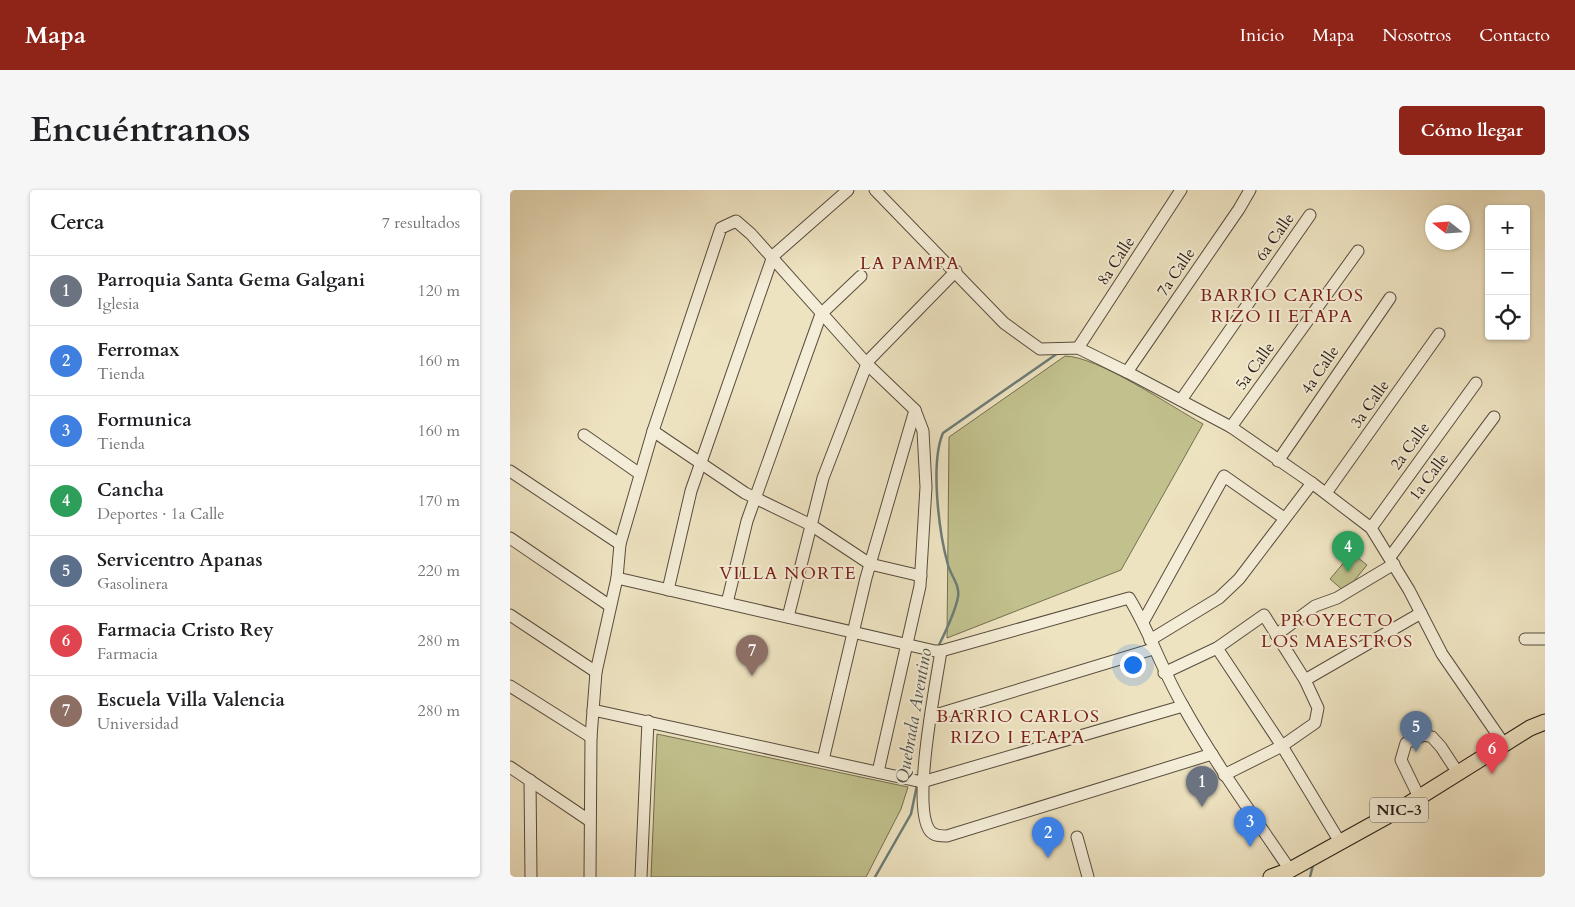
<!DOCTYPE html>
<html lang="es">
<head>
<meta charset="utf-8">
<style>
	body { margin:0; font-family:Cardo,serif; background:#f6f6f6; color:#202124 }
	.controls { position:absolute; right:15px; top:15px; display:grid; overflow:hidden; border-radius:5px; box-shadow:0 1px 4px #0004 }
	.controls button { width:45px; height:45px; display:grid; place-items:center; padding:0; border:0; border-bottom:1px solid #e0e0e0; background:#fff; color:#202124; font:25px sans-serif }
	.compass { position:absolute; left:915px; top:15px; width:45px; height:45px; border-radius:50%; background:#fff; box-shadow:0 1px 4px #0004; rotate:287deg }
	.you { position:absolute; left:622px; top:474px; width:18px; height:18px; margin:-12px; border:4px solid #fff; border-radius:50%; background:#1a73e8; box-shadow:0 0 0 8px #1a73e833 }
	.badge { display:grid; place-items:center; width:32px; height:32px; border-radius:50%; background:#8f2418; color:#fff; font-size:16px; font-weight:700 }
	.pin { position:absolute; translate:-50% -41px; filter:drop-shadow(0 1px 2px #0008) }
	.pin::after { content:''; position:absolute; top:26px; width:18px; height:15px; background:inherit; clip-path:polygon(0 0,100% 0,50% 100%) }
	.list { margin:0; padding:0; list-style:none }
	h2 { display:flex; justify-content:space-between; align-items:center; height:65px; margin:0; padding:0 20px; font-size:21px }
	h2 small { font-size:16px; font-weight:400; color:#757577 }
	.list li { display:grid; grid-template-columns:32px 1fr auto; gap:15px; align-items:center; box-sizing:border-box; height:70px; padding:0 20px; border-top:1px solid #e0e0e0 }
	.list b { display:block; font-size:19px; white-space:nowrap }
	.list p { margin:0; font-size:16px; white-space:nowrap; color:#757577 }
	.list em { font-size:16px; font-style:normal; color:#757577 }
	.icon { flex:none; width:28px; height:28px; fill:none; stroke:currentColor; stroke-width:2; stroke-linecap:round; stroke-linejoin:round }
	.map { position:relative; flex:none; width:1035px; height:687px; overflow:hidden; border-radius:5px }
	header { display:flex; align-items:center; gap:30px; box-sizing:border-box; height:70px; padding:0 25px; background:#8f2418; color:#fff }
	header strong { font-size:24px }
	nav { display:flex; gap:28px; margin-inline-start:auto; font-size:18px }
	.intro { display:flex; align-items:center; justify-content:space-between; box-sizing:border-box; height:120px; padding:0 30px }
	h1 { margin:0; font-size:35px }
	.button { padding:12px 22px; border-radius:5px; background:#8f2418; color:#fff; font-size:18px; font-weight:700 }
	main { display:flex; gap:30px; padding:0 30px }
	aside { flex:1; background:#fff; border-radius:5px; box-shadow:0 1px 4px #0004 }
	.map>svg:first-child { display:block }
</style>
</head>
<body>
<header>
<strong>Mapa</strong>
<nav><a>Inicio</a><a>Mapa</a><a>Nosotros</a><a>Contacto</a></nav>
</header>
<div class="intro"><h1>Encuéntranos</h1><a class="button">Cómo llegar</a></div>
<main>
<aside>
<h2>Cerca<small>7 resultados</small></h2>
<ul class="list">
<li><span class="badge" style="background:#6b7280">1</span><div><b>Parroquia Santa Gema Galgani</b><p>Iglesia</p></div><em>120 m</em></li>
<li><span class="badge" style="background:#3f7fe0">2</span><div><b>Ferromax</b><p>Tienda</p></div><em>160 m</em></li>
<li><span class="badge" style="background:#3f7fe0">3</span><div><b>Formunica</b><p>Tienda</p></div><em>160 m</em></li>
<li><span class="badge" style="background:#2e9e5b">4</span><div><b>Cancha</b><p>Deportes · 1a Calle</p></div><em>170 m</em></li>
<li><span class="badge" style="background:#5c6f8a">5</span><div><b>Servicentro Apanas</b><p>Gasolinera</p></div><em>220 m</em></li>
<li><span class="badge" style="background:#e0444e">6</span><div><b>Farmacia Cristo Rey</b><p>Farmacia</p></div><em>280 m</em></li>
<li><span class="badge" style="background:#8d6e63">7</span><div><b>Escuela Villa Valencia</b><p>Universidad</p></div><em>280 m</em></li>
</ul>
</aside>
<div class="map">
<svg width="1035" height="687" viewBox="0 0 1035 687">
	<rect width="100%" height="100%" fill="#eee3c1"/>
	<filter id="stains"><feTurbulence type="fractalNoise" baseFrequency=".004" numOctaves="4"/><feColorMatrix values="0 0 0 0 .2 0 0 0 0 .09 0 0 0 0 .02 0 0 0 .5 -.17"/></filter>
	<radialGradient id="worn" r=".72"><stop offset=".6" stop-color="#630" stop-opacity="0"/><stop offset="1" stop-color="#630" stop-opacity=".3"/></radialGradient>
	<g fill="#c1c18d" stroke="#746e50">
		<path d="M555,166C587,166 662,217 693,234L611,380L437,448L439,247Z"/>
		<polygon points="842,363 857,375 835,402 820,389"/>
		<polygon points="147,544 398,597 391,619 356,687 141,687"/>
	</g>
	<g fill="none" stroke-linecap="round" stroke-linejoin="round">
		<g stroke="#6c7c77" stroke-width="2.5">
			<path d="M428,457C435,443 445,423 448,407C450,395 441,386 438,375C429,343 420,273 433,243L548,163"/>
			<polyline points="365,687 401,624 407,595"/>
			<polyline points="800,687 803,675"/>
		</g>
		<g stroke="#584c3e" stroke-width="13">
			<g id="minor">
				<polyline points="365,0 494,133 530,159 568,158 617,182 721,237 802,293 861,338 899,400 932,464 994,554"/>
				<polyline points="568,158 671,0"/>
				<polyline points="617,182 729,19 740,0"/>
				<polyline points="671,210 800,25"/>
				<polyline points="721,237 848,61"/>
				<polyline points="143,241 235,303 301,335 360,374 411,386"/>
				<polyline points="74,245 130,284"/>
				<polyline points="768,271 880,108"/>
				<polyline points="0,281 110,354"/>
				<polyline points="816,303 929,144"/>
				<polyline points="861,338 966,193"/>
				<polyline points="0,348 100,416"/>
				<polyline points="880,367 984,227"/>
				<path d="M107,388L425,461H431L619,408C640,442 652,480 672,514C704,572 743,625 780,680"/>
				<polyline points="158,400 181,301 263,66 338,0"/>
				<polyline points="217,413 237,331 311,124 351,86"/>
				<polyline points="0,425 86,482"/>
				<polyline points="278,427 313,288 358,171 446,81"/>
				<polyline points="633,432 714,286 774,328"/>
				<polyline points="766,445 805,416 827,408 884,374"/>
				<polyline points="1015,449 1035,449"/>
				<polyline points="640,450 709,408 729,389 802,293"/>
				<polyline points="707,458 772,556 830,652"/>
				<path d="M431,461C426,494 401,617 420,641C424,646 431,646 437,646L702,564"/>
				<polyline points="654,483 707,458 754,425 795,490 808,518 805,533 772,556"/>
				<polyline points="795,490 911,423"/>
				<polyline points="0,496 81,547"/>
				<polyline points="83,520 412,592 673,516"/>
				<polyline points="422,526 643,459"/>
				<polyline points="313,570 356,388 405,220"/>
				<polyline points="0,577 80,631"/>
				<polyline points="714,585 772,556"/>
				<polyline points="20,590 21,687"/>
				<polyline points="909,607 891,570 896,553 914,545 922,547 931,557 948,583"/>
				<polyline points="567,647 578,687"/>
				<polyline points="80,687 81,547 86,482 107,388 110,354 143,241 211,38 226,31 241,44 357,174 405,220 413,241 416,297 410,396 368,582"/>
				<polyline points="131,687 138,531"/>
			</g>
		</g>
		<g stroke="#261a13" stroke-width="17">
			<polyline id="major" points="761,687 780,680 892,618 1020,538 1035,532"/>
		</g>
		<use href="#minor" stroke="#f4edd7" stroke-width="11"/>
		<use href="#major" stroke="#eee3c1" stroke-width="15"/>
	</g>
	<g text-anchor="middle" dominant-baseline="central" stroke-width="4" stroke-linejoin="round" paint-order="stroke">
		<rect fill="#f4edd7" stroke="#64594e" stroke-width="1" x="860" y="607.5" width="58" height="25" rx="4"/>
		<g font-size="15" font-weight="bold" fill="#261a13">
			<text x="889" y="620">NIC-3</text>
		</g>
		<g font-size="16" fill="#261a13" stroke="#f4edd7">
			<text transform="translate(765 47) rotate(-55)">6a Calle</text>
			<text transform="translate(606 71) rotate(-57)">8a Calle</text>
			<text transform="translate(666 82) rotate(-56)">7a Calle</text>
			<text transform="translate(745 176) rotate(-54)">5a Calle</text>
			<text transform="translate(810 180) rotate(-56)">4a Calle</text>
			<text transform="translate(860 214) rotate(-55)">3a Calle</text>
			<text transform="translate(900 256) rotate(-54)">2a Calle</text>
			<text transform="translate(919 287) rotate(-53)">1a Calle</text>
		</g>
		<g font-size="18" letter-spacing="1" fill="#7a1f14" stroke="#f4edd7">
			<text x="400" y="73">LA PAMPA</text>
			<text x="772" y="105">BARRIO CARLOS<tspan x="772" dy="21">RIZO II ETAPA</tspan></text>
			<text x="278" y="383">VILLA NORTE</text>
			<text x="827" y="430">PROYECTO<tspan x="827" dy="21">LOS MAESTROS</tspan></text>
			<text x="508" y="526">BARRIO CARLOS<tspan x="508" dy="21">RIZO I ETAPA</tspan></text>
		</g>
		<g font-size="18" font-style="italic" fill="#4f534d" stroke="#f4edd7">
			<text transform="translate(404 526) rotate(-80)">Quebrada Aventino</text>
		</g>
	</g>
	<rect width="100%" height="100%" filter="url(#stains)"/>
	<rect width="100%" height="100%" fill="url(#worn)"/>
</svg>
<div class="controls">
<button>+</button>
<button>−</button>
<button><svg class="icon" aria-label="locate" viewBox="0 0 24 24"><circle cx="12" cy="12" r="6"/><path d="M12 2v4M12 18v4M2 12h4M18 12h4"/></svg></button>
</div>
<svg class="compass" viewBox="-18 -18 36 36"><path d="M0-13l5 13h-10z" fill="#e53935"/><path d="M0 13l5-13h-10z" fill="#757577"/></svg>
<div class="you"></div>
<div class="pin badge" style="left:692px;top:617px;background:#6b7280">1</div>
<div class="pin badge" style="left:538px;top:668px;background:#3f7fe0">2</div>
<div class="pin badge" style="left:740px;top:657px;background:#3f7fe0">3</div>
<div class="pin badge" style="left:838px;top:382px;background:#2e9e5b">4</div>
<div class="pin badge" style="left:906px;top:562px;background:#5c6f8a">5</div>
<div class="pin badge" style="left:982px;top:584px;background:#e0444e">6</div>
<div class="pin badge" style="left:242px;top:486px;background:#8d6e63">7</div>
</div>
</main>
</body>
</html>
